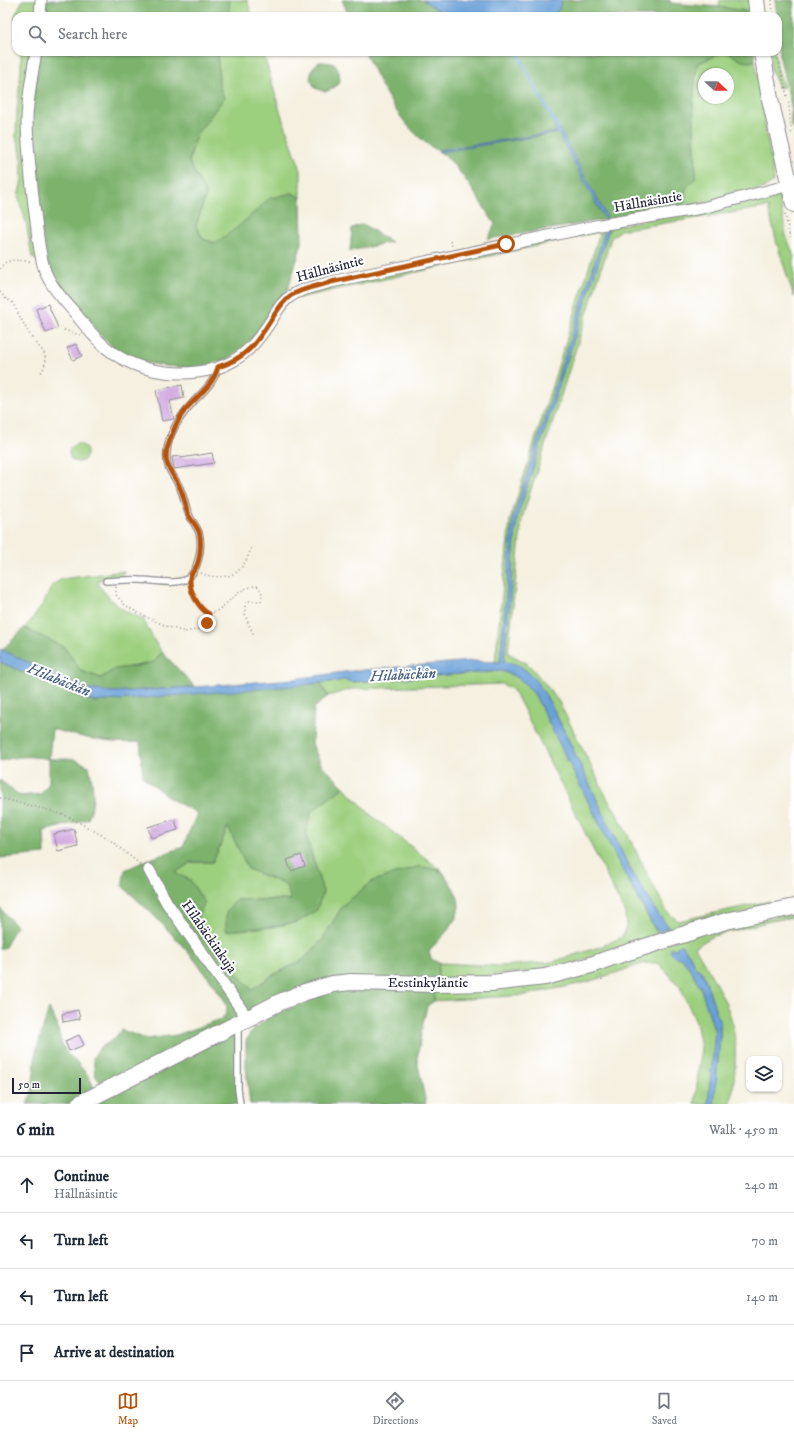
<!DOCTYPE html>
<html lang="en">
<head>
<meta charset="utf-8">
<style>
	body { margin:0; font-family:"IM FELL DW Pica",serif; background:#f6f6f7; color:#1f2937 }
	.controls { position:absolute; right:12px; bottom:12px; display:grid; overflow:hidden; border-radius:8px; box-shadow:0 1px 3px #0004 }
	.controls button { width:36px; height:36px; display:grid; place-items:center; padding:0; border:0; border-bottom:1px solid #e0e1e3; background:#fff; color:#1f2937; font:20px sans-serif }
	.compass { position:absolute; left:698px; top:68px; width:36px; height:36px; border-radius:50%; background:#fff; box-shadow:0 1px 3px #0004; rotate:112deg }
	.scale { position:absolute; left:12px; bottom:10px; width:69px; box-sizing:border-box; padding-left:4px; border:2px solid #22223b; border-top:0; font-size:11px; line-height:14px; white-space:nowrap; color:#22223b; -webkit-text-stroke:3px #fff; paint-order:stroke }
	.stop { position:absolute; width:12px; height:12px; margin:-9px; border:3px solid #b45309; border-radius:50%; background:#fff }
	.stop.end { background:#b45309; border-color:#fff; box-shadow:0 1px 4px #0008 }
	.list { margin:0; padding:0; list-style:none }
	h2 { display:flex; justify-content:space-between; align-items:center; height:52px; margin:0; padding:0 16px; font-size:17px }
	h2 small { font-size:13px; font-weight:400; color:#747a83 }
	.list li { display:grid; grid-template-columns:26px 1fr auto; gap:12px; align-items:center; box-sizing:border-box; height:56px; padding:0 16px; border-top:1px solid #e0e1e3 }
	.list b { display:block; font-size:15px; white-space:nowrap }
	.list p { margin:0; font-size:13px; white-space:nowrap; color:#747a83 }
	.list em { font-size:13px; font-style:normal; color:#747a83 }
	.icon { flex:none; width:22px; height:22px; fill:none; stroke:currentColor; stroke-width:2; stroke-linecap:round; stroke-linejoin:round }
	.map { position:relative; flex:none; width:794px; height:1104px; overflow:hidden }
	.search { position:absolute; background:#fff; box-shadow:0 1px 3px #0004; left:12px; right:12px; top:12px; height:44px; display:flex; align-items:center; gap:10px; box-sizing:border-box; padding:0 14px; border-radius:12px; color:#747a83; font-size:15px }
	.sheet { height:276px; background:#fff }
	nav { display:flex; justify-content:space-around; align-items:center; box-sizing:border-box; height:56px; border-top:1px solid #e0e1e3; background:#fff; font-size:11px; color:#747a83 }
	nav a { display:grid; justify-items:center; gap:2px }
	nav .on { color:#b45309 }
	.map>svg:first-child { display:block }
</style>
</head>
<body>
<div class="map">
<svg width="794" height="1104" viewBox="0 0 794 1104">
	<rect width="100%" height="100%" fill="#fff"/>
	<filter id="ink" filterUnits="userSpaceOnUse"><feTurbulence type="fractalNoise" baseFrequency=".025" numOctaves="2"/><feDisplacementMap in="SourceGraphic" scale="8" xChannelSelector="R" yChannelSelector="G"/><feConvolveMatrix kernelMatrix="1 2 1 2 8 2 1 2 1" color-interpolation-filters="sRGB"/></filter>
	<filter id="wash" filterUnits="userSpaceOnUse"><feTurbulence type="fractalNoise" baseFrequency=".012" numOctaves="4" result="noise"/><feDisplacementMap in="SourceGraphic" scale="16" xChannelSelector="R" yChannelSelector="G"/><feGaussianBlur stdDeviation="0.9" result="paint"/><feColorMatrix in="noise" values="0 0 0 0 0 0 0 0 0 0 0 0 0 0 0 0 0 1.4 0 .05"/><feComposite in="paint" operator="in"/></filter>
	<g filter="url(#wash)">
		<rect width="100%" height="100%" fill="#f5f0e0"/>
		<g fill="#9ccf7e" stroke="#5f785c" fill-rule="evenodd">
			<polygon points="23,0 39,0 38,16 16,16 16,22 14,17"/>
			<polygon points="229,0 247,0 252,16 228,16"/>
			<polygon points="720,0 751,0 752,12 719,7"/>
			<polygon points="21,52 35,52 39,262 32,257 26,222 18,197 22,180 21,153 16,137 17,110 21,68"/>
			<polygon points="219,52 263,52 280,111 301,170 301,198 292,193 215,243 203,239 196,226 206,194 189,162 196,135 224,98 219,85 218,56"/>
			<path d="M687,52L696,178L693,102L697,64L723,52C736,52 737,65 755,61L773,173C774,177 774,181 771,184C763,192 699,204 684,207ZM704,74H728V98H704Z"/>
			<polygon points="769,52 775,52 777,68 784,87 779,88 771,70"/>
			<path d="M775,192L779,195L786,235L794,257V297L777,244L768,207L620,230L611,238L522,518L508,653L528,664L542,680L559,702L608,800L615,810L667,912L678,921L770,901L767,906L601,955H595L561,969L437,980L439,963L501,966L552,962L600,947L622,937L626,927L625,913L520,702L512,689L502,684L352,689L328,696L320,683L346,680L353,682L501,671C520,677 522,680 535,695L624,873L655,930L659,932L665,929H669L668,926L658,914L629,867L555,712L543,691L513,663L504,662L517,518L609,229L605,230L513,518L500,662H495L510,520L600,232L298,298L304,293Z"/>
			<circle cx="78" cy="453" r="9"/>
			<path d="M124,571L123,577H106L99,580L98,585L114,603L127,612L143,619L155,642L162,652L155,662L137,666L115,669L101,678L81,671L64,647L24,628C36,616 46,601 52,585L62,579Z"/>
			<polygon points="344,787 371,815 442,871 420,866 343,905 323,939 303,960 271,976 252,990 214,948 195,922 175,873 191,862 213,862 228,827 248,869 286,885 291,900 236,900 226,931 270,927 298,922 323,892 306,835 311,812"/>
			<path d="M794,912V917L770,921L713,936L695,947C707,969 722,991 730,1015C739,1043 735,1076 731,1104H714L720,1038V1024L707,984L702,972L694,966L690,955L678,946L676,949L671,948L676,957L684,960L694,975L701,989L715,1032L708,1104H695L701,1047L696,1022L680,987L667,972L658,963H645L588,982L526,995L434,1001L435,989L493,987L707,932Z"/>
		</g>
		<g fill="#7db26d" stroke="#506a54">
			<polygon points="46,0 229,0 230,1 228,16 45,16"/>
			<polygon points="342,0 423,0 441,12 443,16 349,16"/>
			<polygon points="562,0 670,0 670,3 719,7 752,12 752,16 553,16 559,9"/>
			<polygon points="775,0 794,0 793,128 791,127 791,105 780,59 778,16 777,16"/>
			<polygon points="40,52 219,52 218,56 219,85 224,98 196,135 189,162 206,194 196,226 203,239 215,243 238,227 270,198 292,193 301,198 302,243 288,289 277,302 255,336 229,359 194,368 166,366 138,361 120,353 103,338 85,317 58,285 49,269 42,234 35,170 31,118"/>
			<path d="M365,52H723L697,64L693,102L696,178L686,188L684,207L488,239L495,224C481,204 464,173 446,157C440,151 432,148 426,143C397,120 380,85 365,52Z"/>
			<path d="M728,52H755V61C744,64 737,59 728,52Z"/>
			<path d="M319,62C336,62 339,65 340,81L334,88L325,92L315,88L310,78L313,67Z"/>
			<polygon points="363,224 391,242 350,251 352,228"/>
			<polygon points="24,628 64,647 81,671 101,678 115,669 137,666 154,662 162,652 195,687 111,692 85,689 2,650"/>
			<path d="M0,662L94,702L320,683L328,696L314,708L312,744L321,764L344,787L311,812L306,835L323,892L317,910L298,922L270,927L226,931V913L236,900H291L286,885L248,869L228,827L213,862H191L175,873L190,880L205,903L195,922L214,948L252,990L271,976L303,960L323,939L343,905L373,881L420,866L442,871C458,895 468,905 447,931C441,939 434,944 429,952L431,959L439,963L437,980H332L103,1086L95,1075L93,1057L100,1048L114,1039L121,1030L147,1039L177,1035L221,1019C224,1016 227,1014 227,1009C227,1001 218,992 214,985C187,948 156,916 122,886L125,870L145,861L183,847L197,813L169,798L143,777L140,742C110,745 81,737 52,729L49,759H74L89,766C93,786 96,799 88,819L44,831L45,854L0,858V780L20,796L41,794L49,783V759C33,756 15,755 0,762Z"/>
			<polygon points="0,908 16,926 4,949 0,949"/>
			<polygon points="359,987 435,989 434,1001 427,1006 422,1028 417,1060 426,1104 250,1104 246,1067 246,1041 253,1029 272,1016 293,1007 320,993"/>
			<polygon points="49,1009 57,1024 61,1041 67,1054 75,1060 89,1077 95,1090 67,1104 27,1104 32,1093 36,1051"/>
			<polygon points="236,1032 238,1104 86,1104"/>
		</g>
		<g fill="#6ba0d8" stroke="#46618a">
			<polygon points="423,0 562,0 559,9 553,16 443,16 441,12"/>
			<polygon points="557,125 607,217 604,218 558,133 440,152 438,150 557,132 554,126"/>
			<path d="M609,229L517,518L504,662C510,663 519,664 524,669C536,677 548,699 555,712L629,867L658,914L668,926L669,929H665L659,932L656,930L624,873L535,695C522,680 520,677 501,671L353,682L346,680L293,686L94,702L0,662V649L85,689L111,692L195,687L293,679L352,671L471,661L500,662L513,518L605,230Z"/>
			<polygon points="679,945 683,946 690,955 694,966 702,972 707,984 720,1024 720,1038 714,1104 708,1104 715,1032 701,989 694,975 684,960 674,956 671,953 671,948 676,949"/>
		</g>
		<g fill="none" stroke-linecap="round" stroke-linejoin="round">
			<polyline stroke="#6ba0d8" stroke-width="3" points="518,52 531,80 558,128"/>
		</g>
		<g id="blocks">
			<g fill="#d2ace1">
				<polygon points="48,304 58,328 46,333 36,309"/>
				<polygon points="76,344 82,356 73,360 67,348"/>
				<polygon points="182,385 184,398 170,401 174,419 162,421 156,390"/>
				<polygon points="212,453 214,463 174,469 174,468 172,457 181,456 181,458"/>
				<polygon points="175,819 178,830 151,838 148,827"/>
				<polygon points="74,829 78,846 58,851 54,834"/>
				<polygon points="301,855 305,866 291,871 287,860"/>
				<polygon points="78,1010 80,1019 63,1022 62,1014"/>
				<polygon points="79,1035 84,1045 69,1051 65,1041"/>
			</g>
		</g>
	</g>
	<g filter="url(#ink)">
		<use href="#blocks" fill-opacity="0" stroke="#8c898e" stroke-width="1"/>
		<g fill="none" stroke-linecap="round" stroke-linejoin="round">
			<g stroke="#8c898e" stroke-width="8">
				<g id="lane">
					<path d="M106,581C117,581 128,579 139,580C153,580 171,585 185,580C198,574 203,546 199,533C197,526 191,521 189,514C185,506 184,497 180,488C174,474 165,470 167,452C168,432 182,414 195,400C205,390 214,382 218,368"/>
					<polyline points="238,1026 238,1089 240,1104"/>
				</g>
			</g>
			<g stroke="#8c898e" stroke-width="13">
				<g id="street">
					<polyline points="40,16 41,0"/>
					<path d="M36,52C32,74 28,96 27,118C27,147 31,177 34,206C37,226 38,248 44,268C49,285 64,300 75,313C83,323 91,334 101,343C131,372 177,379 217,368C243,360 258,341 272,319C277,311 282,301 291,296C302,288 318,286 331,282L600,225L702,208L790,185"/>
					<polyline points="149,870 167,903 248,1019"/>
				</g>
			</g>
			<g stroke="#8c898e" stroke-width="18">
				<g id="secondary">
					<polyline points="756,0 758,16"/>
					<polyline points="762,52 770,99 794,204"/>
					<polyline points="79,1104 280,1002 305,992 333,984 351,982 435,984 491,983 545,977 591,965 610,958 726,921 794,907"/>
				</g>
			</g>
			<g stroke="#8c898e" stroke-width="1.5" stroke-dasharray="1 3" stroke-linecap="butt">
				<polyline points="772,0 773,16"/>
				<polyline points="777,52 789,105 791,130"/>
				<polyline points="791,133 794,130"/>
				<polyline points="785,214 790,238"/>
				<polyline points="450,241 452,246"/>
				<path d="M0,269C5,257 21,260 31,262"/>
				<polyline points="0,292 6,299 12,302 28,332 44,353 46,360 43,370 40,374"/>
				<polyline points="64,330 80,335"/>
				<path d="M201,573C212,578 228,579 238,571C245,565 249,554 252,546"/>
				<path d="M190,585C192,596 199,608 209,614C227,609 237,586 257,586C262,591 263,594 261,601H247C241,611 249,625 254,635"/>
				<polyline points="116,587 116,595 125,605 140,614 166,626 185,632 197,630 207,623 209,614"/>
				<polyline points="0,798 49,810 69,817 109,839 141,865"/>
				<polyline points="601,975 602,981"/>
			</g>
			<use href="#lane" stroke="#fff" stroke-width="5.5"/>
			<use href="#street" stroke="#fff" stroke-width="11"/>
			<use href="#secondary" stroke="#fff" stroke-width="16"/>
		</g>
	</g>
	<g fill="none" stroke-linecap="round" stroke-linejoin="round" filter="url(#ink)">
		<path stroke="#b45309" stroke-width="5" d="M207,623L209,614C198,608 189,591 190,578C190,574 195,570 197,565C200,557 202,541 199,532C197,526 191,520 188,514C185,505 184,496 180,488C174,473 163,467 167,449C171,435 176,422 185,410C197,396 213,386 218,367C246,358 256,344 271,320C277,311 282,302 290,296C302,288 318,286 331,282L506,244"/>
	</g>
	<g text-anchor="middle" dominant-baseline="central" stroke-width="4" stroke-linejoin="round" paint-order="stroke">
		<g font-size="14" fill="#22223b" stroke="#fff">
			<text transform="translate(648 202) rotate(-10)">Hällnäsintie</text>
			<text transform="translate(330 269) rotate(-15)">Hällnäsintie</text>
			<text transform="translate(209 937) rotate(55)">Hilabäckinkuja</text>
			<text x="428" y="983">Eestinkyläntie</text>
		</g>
		<g font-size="15" font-style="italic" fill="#435b82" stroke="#fff">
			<text transform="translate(403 675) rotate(-3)">Hilabäckån</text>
			<text transform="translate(59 680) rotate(22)">Hilabäckån</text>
		</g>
	</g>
</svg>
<div class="controls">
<button><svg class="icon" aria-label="layers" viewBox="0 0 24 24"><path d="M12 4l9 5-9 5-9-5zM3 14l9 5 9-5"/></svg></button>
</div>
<svg class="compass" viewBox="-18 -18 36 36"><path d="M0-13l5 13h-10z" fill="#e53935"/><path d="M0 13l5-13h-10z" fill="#747a83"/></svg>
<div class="scale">50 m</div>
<div class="stop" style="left:506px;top:244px"></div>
<div class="stop end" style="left:207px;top:623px"></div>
<div class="search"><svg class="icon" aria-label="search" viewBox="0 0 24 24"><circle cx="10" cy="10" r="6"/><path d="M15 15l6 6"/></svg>Search here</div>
</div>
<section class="sheet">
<h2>6 min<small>Walk · 450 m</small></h2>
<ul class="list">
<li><svg class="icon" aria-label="ahead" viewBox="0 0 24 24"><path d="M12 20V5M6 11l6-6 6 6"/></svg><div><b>Continue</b><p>Hällnäsintie</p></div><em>240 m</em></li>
<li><svg class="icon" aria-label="left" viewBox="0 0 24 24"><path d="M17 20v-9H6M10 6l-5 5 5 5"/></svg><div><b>Turn left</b></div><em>70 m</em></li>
<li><svg class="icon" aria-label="left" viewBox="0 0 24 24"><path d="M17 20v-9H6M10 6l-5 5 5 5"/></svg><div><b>Turn left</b></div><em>140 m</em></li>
<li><svg class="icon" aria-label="arrive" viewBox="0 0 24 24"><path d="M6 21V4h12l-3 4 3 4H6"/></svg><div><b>Arrive at destination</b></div></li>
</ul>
</section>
<nav>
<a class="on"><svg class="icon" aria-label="map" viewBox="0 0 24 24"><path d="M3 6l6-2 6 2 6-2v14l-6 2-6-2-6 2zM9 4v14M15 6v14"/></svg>Map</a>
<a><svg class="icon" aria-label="directions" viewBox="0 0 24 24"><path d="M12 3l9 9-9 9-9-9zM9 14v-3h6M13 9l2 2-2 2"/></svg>Directions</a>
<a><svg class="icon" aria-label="saved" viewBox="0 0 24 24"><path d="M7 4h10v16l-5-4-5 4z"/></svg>Saved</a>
</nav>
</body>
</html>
